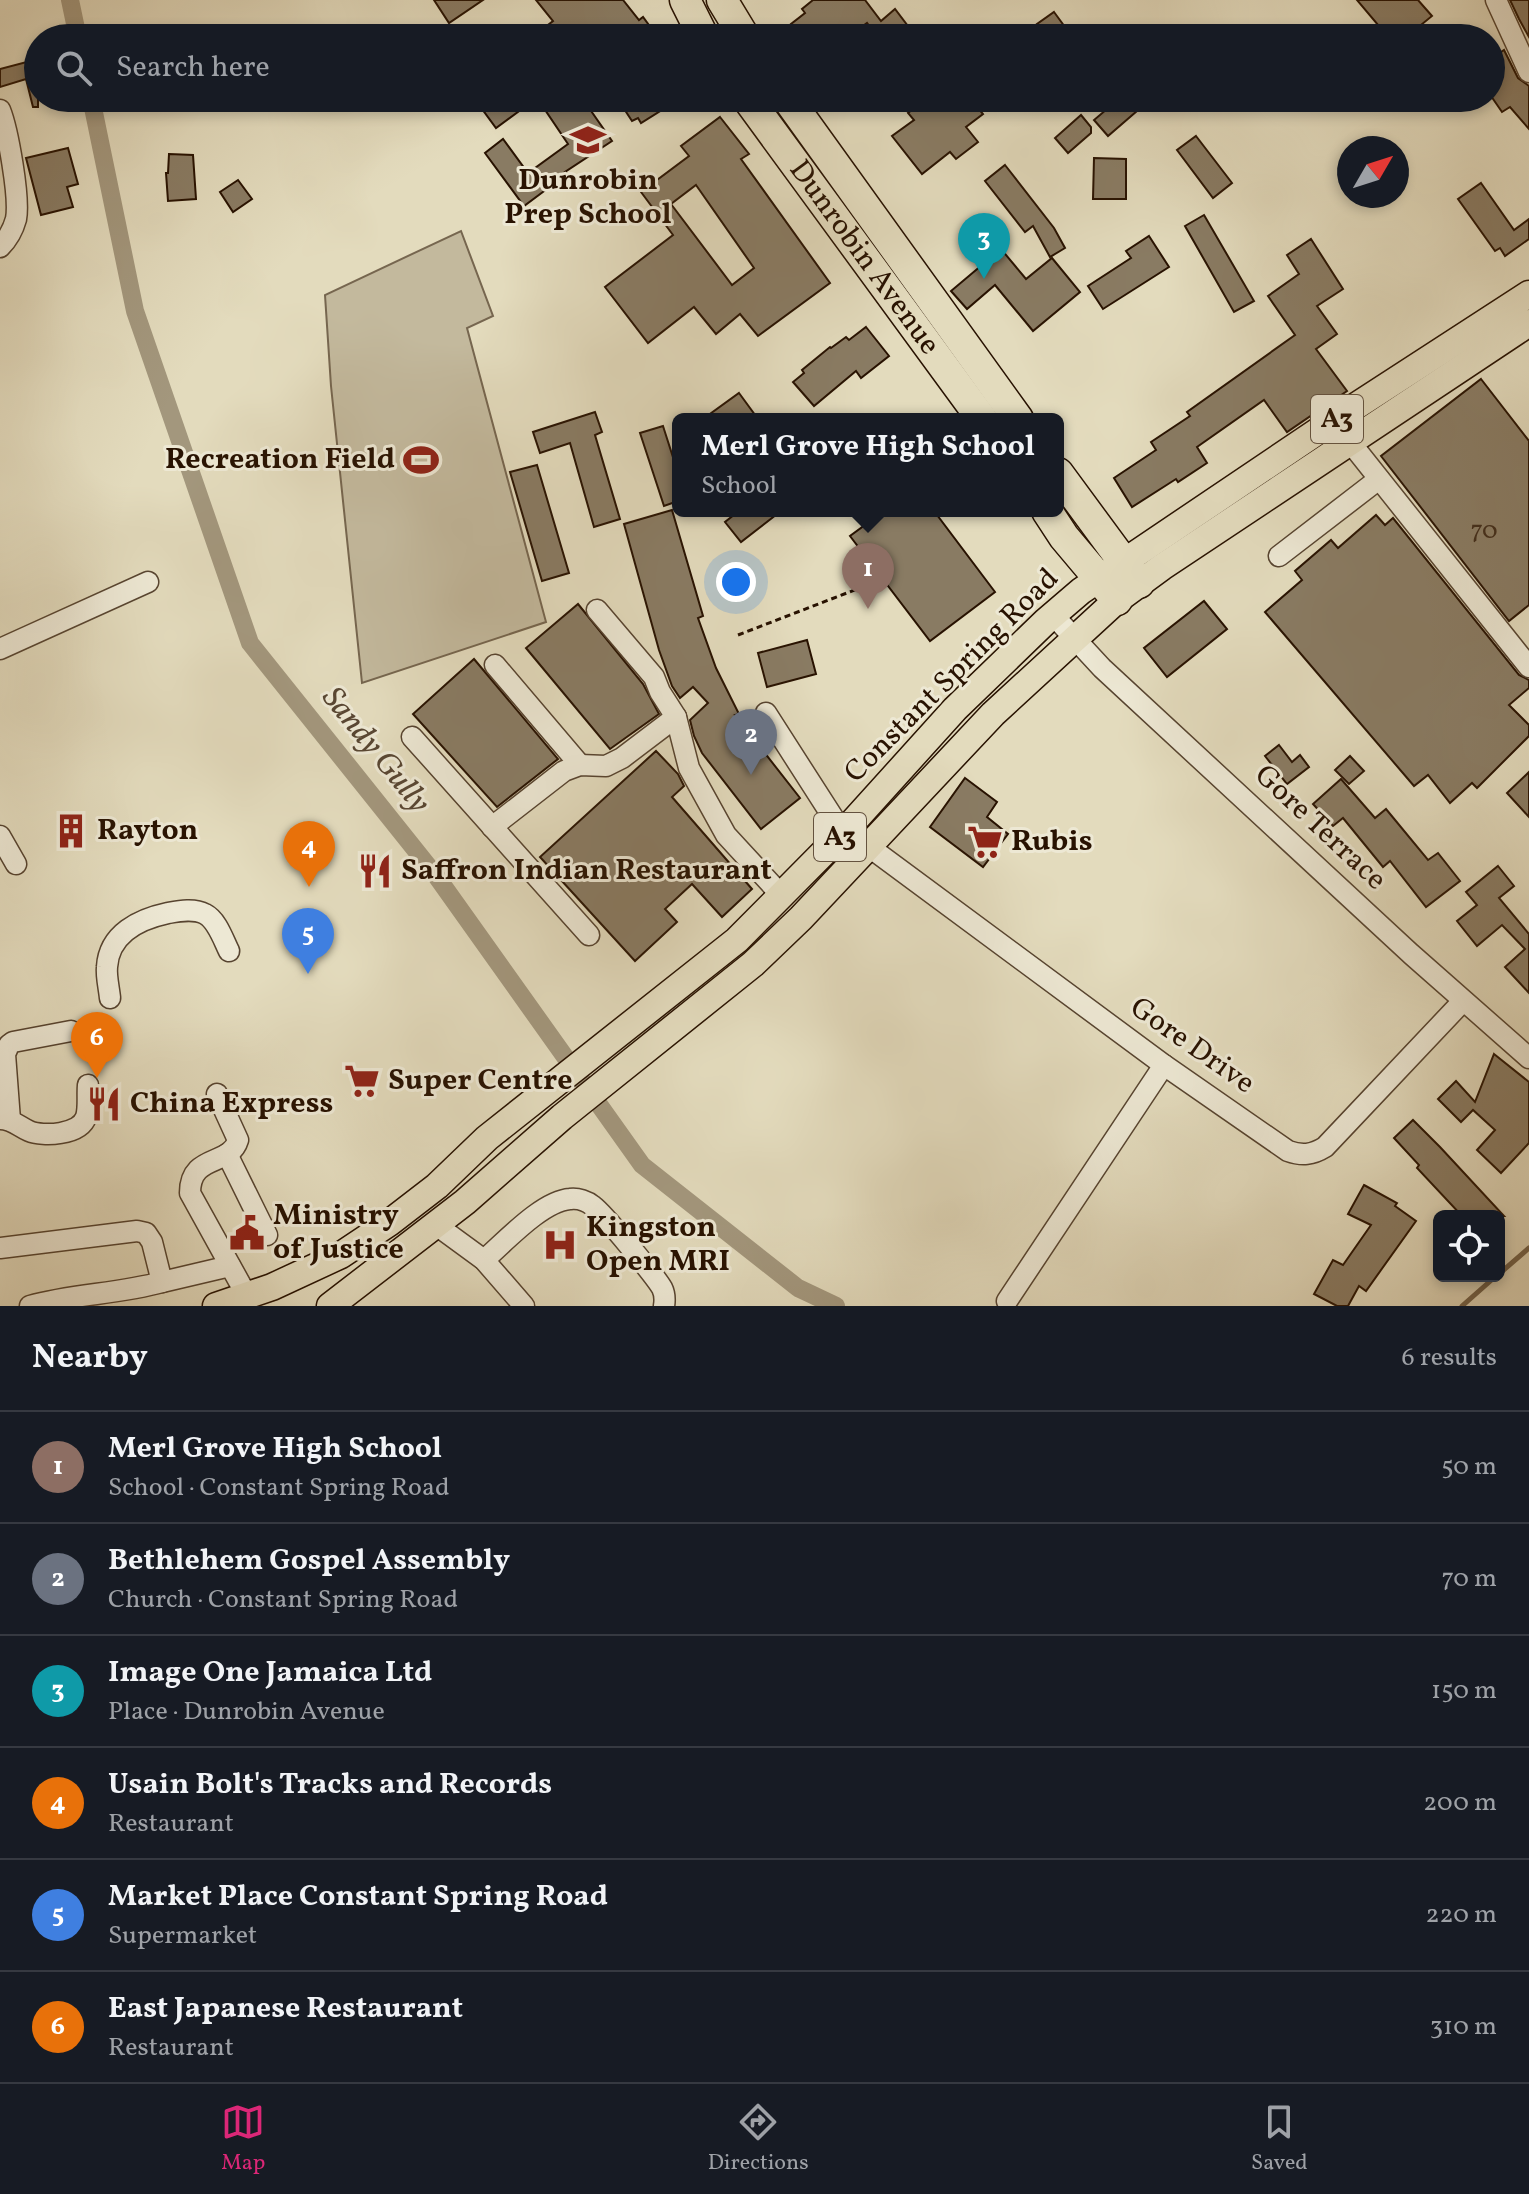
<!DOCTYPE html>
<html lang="en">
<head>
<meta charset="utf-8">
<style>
	body { margin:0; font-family:Vollkorn,serif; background:#20242c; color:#f1f3f6 }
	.controls { position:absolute; right:24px; bottom:24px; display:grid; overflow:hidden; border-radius:12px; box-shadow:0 4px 12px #0003 }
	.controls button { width:72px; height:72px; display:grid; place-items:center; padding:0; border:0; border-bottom:2px solid #363941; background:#171b24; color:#f1f3f6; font:40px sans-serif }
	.compass { position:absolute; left:1337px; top:136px; width:72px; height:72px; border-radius:50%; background:#171b24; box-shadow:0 4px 12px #0003; rotate:51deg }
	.you { position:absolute; left:736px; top:582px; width:28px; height:28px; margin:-20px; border:6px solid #fff; border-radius:50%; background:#1a73e8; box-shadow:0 0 0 12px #1a73e833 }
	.badge { display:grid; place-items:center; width:52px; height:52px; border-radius:50%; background:#db2777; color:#fff; font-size:26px; font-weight:700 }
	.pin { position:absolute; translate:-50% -66px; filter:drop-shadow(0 2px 4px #0008) }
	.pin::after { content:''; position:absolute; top:42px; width:28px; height:24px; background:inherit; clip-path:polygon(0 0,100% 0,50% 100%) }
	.popup { position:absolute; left:672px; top:413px; width:392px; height:104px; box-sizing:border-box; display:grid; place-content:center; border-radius:12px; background:#171b24; filter:drop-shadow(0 2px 6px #0005); font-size:26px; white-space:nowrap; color:#9ea1a6 }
	.popup b { font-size:30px; color:#f1f3f6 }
	.popup::after { content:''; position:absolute; left:50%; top:100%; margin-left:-16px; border:16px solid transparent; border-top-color:#171b24 }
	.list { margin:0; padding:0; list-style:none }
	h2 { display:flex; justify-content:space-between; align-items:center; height:104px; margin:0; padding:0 32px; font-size:34px }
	h2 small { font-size:26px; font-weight:400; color:#9ea1a6 }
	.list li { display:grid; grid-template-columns:52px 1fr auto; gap:24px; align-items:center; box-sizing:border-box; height:112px; padding:0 32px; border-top:2px solid #363941 }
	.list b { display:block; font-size:30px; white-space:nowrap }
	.list p { margin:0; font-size:26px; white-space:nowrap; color:#9ea1a6 }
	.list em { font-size:26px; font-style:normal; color:#9ea1a6 }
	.icon { flex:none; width:44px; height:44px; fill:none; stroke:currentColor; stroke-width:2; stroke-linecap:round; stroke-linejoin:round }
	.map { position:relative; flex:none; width:1529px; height:1306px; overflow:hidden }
	.search { position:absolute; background:#171b24; box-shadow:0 4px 12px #0003; left:24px; right:24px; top:24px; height:88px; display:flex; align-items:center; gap:20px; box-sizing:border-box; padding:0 28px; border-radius:44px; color:#9ea1a6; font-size:30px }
	.sheet { height:776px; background:#171b24 }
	nav { display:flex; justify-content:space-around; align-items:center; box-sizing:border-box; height:112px; border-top:2px solid #363941; background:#171b24; font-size:22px; color:#9ea1a6 }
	nav a { display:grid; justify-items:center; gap:4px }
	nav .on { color:#db2777 }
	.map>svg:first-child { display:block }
</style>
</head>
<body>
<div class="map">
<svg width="1529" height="1306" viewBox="0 0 1529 1306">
	<rect width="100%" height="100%" fill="#e3dbbd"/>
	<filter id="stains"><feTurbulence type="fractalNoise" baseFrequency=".0025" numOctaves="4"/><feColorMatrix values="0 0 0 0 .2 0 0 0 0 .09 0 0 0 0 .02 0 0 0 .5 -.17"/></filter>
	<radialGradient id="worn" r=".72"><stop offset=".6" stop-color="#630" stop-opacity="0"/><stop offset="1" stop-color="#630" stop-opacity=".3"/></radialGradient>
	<polygon fill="#c3b99d" stroke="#76664f" stroke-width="2" points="461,231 493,316 467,328 546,622 362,683 331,386 325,295"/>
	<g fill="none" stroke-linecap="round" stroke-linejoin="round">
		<g stroke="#72624b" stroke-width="5">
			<polyline points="1499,1274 1529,1248"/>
			<polyline points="1462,1306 1496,1276"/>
		</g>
		<g stroke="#a3977d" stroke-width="18">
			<polyline points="70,0 78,38"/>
			<polyline points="91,98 135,311 250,643 437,877 642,1165 798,1288 836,1306"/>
		</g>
	</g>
	<g fill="#897b63" stroke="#281201" stroke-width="2" fill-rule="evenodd">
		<polygon points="434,0 483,0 449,23"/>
		<polygon points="536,0 623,0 639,20 643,17 654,32 646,38 582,38 577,32 570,38 531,38 553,21"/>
		<polygon points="813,0 865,0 881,21 895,9 917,38 878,38 867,23 847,38 801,38 791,24 805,13 802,9"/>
		<polygon points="1357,0 1418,0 1432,16 1405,38 1389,38"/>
		<polygon points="1510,0 1529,0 1529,37 1519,19"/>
		<polygon points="1054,12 1073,38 1048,38 1037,24"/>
		<polygon points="1504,50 1518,78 1529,86 1529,129 1510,107 1502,112 1491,96 1491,59"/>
		<polygon points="38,59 38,107 33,107 26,79 0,87 0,69"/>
		<polygon points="474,98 558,98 563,104 573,98 582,98 612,141 565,172 567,174 524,206 485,153 503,139 528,173 568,144 537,98 496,128"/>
		<polygon points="617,98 681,98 641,123 638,118 632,121"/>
		<polygon points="927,98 970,98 983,114 966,127 978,142 956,159 950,152 922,174 892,136 914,120 908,113"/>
		<polygon points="1120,98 1152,98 1108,136 1094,120"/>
		<polygon points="1081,115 1091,127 1091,133 1068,153 1055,138"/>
		<path d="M720,117L749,154L741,159L830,283L758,336L740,314L716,334L694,307L648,343L605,287L673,235L641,192L689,156L681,146ZM696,185L754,268L732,285L671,204Z"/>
		<polygon points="1196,136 1232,183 1213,198 1177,150"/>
		<polygon points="68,148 78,184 67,187 73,207 41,215 26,158"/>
		<polygon points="169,154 193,155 196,199 168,201 166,173 168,173"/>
		<polygon points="1094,158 1126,159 1126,199 1093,199"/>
		<polygon points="1005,165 1054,228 1065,248 1050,257 1033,226 1025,232 985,181"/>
		<polygon points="238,180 252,199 233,212 220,192"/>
		<polygon points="1481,183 1514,230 1529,219 1529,239 1505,256 1500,248 1495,251 1458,199"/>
		<polygon points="1204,215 1254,301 1234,312 1185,226"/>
		<polygon points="1149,236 1169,267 1103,309 1088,286 1131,258 1126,251"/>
		<polygon points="1311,239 1343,289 1317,306 1337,334 1316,349 1347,391 1287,432 1264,400 1197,447 1207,463 1178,482 1176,479 1132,507 1114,478 1156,450 1151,442 1190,416 1187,412 1295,335 1268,296 1299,274 1287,255"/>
		<polygon points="1001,249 1026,279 1052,258 1080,292 1033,331 995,285 967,309 951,291"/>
		<polygon points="866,327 889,356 861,378 856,371 814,406 793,382 804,373 802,370 830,347 831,348 846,337 849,340"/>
		<polygon points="1481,379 1529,441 1529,605 1509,621 1381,456"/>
		<polygon points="739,393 758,419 703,419"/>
		<polygon points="595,412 602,432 595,435 620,519 594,527 570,443 540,453 533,432"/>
		<polygon points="663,426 678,473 678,501 664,506 640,433"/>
		<polygon points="537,465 569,573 542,581 510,472"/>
		<polygon points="672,510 703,616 698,618 716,668 739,714 735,715 800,798 761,829 702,753 694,736 690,720 708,703 693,687 680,698 672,686 659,650 624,524"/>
		<polygon points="739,511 781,511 741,542 725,522"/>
		<polygon points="884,511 934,511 995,592 930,641 850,536"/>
		<polygon points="1376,515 1385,525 1393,518 1519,675 1529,680 1529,688 1509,705 1529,725 1529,736 1477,788 1472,783 1450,803 1428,775 1414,786 1265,612 1302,580 1295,571 1331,540 1338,548"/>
		<polygon points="1204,601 1227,629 1167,677 1144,648"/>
		<polygon points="578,604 643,684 659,714 610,749 526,648"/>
		<polygon points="807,640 816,674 767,687 758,653"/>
		<polygon points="474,659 558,759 497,807 413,714"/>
		<polygon points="1279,745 1292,762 1300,755 1309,767 1287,784 1265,756"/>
		<polygon points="656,751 678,774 684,786 672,797 752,889 722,917 692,884 665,909 677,922 635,961 540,857"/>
		<polygon points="1350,756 1364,771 1349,784 1335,770"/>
		<polygon points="1529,772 1529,817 1507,793"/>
		<polygon points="965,778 997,802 987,817 1008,834 983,867 930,827"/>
		<polygon points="1341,779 1375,818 1386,809 1428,860 1438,853 1460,881 1426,907 1390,861 1383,867 1343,818 1333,826 1313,804"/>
		<polygon points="1498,866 1514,886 1499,898 1529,934 1529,993 1505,967 1525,949 1502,925 1477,946 1457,921 1477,905 1466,892"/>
		<polygon points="1494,1054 1529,1082 1529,1143 1501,1173 1477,1150 1495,1130 1473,1110 1461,1122 1438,1099 1456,1081 1475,1102"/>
		<polygon points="1413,1120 1440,1147 1504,1216 1462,1216 1417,1168 1419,1165 1394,1138"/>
		<polygon points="1364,1185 1397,1203 1395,1206 1416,1221 1366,1291 1359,1286 1348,1306 1337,1306 1314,1294 1333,1260 1343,1265 1371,1225 1348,1214"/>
	</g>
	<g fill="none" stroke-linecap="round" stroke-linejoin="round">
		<g stroke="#574430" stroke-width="23">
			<g id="minor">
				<polyline points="1496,0 1529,72"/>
				<path d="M0,110C8,130 20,198 16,219C13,230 8,239 0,247"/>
				<polyline points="1350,442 1529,667"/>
				<polyline points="1279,556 1379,479"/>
				<polyline points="597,610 654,677 660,692 676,717 689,768 726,835 783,897"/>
				<polyline points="1053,615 1102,668 1411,954 1529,1058"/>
				<polyline points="0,649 148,582"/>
				<polyline points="495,665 580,765"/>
				<polyline points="766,713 843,833"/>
				<polyline points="412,737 589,935"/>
				<polyline points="492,827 564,771 580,765 606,766 622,758 676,717"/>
				<polyline points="0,836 16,864"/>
				<path d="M868,846L1164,1065L1288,1151C1302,1156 1312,1155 1325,1147L1463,1001"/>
				<path d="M110,998C109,988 106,976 107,967C109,933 140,919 168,913C179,911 194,908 205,914C217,920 223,939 229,951"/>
				<path d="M217,1094L238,1140C230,1167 190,1153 190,1193L247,1296"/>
				<path d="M0,1119C12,1119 18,1126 29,1131C43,1137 80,1135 86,1117C89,1108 87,1095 88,1085"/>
				<polyline points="10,1120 5,1054 9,1045 13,1042 71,1031"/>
				<polyline points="227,1154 267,1235"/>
				<polyline points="443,1230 484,1260 524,1306"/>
				<polyline points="0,1248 137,1231 146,1233 152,1242 162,1282 230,1266"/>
				<path d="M484,1260C505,1242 542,1201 570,1199C578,1198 587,1201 593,1206C604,1214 655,1276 662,1288C665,1294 665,1300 664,1306"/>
				<polyline points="1007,1301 1164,1065"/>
				<path d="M30,1306C73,1294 119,1294 162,1282"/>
			</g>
		</g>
		<g stroke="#281201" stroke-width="29">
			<g id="major">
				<polyline points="216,1306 272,1287 341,1255 389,1223 437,1186 487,1138 737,940 843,833 955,709 1046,621 1081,591 1333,421 1529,294"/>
				<polyline points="330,1306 465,1202 562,1117 753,964 801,918 993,714 1117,600 1162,567 1529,323"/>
			</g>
		</g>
		<g stroke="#281201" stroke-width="33">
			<g id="highway">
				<polyline points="685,0 704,38"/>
				<polyline points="722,0 745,38"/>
				<path id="s1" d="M747,98L982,419"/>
				<polyline points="787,98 1018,419"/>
				<polyline points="1058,473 1139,583"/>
				<polyline points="1047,511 1064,537 1117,600"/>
			</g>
		</g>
		<polyline stroke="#281201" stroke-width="3" stroke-dasharray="6 4" stroke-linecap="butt" points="738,635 865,586"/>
		<use href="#minor" stroke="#ede8d4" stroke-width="20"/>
		<use href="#major" stroke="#e3dbbd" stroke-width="26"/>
		<use href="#highway" stroke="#e3dbbd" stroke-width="30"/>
	</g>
	<defs>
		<g id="school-bare" transform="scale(2.76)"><path d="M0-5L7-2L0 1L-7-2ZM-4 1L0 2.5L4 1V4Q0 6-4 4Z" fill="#8f2418" stroke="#ede8d4" stroke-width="2.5" paint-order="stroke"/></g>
		<g id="stadium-bare" transform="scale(2.76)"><path d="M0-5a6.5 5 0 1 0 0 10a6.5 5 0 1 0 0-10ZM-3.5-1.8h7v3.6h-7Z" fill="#8f2418" stroke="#ede8d4" stroke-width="2.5" paint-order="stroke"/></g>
		<g id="building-bare" transform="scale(2.76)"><path d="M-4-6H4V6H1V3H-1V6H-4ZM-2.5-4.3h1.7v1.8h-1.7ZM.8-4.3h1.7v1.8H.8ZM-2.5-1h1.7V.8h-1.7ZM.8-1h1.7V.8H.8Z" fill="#8f2418" stroke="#ede8d4" stroke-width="2.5" paint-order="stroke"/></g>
		<g id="supermarket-bare" transform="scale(2.76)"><path d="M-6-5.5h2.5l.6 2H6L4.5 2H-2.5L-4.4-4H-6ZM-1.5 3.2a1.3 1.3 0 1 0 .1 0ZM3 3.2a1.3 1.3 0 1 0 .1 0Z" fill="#8f2418" stroke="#ede8d4" stroke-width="2.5" paint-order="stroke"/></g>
		<g id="restaurant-bare" transform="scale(2.76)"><path d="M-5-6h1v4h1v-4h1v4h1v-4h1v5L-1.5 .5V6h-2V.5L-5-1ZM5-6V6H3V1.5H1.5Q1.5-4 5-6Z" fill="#8f2418" stroke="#ede8d4" stroke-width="2.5" paint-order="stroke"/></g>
		<g id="civic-bare" transform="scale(2.76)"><path d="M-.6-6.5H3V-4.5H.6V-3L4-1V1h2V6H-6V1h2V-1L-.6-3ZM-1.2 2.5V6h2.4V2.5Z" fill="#8f2418" stroke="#ede8d4" stroke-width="2.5" paint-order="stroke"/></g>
		<g id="hospital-bare" transform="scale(2.76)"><path d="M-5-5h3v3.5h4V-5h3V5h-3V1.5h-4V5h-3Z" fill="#8f2418" stroke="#ede8d4" stroke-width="2.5" paint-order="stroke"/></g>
	</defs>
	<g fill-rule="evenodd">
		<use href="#school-bare" x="588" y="140"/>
		<use href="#stadium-bare" x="421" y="460"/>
		<use href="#building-bare" x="71" y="831"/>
		<use href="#supermarket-bare" x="985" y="842"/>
		<use href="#restaurant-bare" x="375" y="871"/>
		<use href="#supermarket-bare" x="362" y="1081"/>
		<use href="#restaurant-bare" x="104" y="1104"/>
		<use href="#civic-bare" x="247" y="1233"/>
		<use href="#hospital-bare" x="560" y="1245"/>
	</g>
	<g text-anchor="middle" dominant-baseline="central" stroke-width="6" stroke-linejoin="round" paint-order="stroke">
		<g font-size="26" fill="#402c1a">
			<text x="1484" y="531">70</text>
		</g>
		<g fill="#ede8d4" stroke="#635240" stroke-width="2">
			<rect x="1311" y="395" width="52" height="48" rx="6"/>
			<rect x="814" y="813" width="52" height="48" rx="6"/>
		</g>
		<g font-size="28" font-weight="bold" fill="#281201">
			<text x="1337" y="419">A3</text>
			<text x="840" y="837">A3</text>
		</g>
		<g font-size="30" font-weight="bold" fill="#281201" stroke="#ede8d4" text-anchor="start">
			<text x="588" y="181" text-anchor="middle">Dunrobin<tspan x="588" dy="34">Prep School</tspan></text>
			<text x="395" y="460" text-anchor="end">Recreation Field</text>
			<text x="97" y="831">Rayton</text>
			<text x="1011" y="842">Rubis</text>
			<text x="401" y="871">Saffron Indian Restaurant</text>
			<text x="388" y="1081">Super Centre</text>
			<text x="130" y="1104">China Express</text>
			<text x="273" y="1216">Ministry<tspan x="273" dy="34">of Justice</tspan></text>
			<text x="586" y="1228">Kingston<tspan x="586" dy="34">Open MRI</tspan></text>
		</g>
		<g font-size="30" fill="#281201" stroke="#ede8d4">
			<text stroke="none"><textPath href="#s1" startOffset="198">Dunrobin Avenue</textPath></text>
			<text transform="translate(952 676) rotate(-45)">Constant Spring Road</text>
			<text transform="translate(1320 828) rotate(43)">Gore Terrace</text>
			<text transform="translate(1192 1046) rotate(35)">Gore Drive</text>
		</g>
		<g font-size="32" font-style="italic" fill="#594733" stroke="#ede8d4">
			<text transform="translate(375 751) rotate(51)">Sandy Gully</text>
		</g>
	</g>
	<rect width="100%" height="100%" filter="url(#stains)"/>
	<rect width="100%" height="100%" fill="url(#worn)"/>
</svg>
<div class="controls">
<button><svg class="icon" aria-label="locate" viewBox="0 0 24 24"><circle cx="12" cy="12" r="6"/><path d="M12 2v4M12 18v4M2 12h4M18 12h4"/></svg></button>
</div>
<svg class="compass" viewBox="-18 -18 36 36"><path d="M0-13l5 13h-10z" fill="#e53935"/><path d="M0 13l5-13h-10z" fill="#9ea1a6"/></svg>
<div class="you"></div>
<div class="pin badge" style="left:868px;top:609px;background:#8d6e63">1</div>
<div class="popup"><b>Merl Grove High School</b>School</div>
<div class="pin badge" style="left:751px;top:775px;background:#6b7280">2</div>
<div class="pin badge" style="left:984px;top:279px;background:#0f9aa8">3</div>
<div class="pin badge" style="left:309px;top:887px;background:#e8710a">4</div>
<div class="pin badge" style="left:308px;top:974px;background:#3f7fe0">5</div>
<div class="pin badge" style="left:97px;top:1078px;background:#e8710a">6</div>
<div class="search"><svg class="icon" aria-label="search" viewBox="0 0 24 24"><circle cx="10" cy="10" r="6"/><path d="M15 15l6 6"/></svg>Search here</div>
</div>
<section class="sheet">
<h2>Nearby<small>6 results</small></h2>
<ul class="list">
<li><span class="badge" style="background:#8d6e63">1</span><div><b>Merl Grove High School</b><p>School · Constant Spring Road</p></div><em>50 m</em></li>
<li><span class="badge" style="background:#6b7280">2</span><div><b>Bethlehem Gospel Assembly</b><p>Church · Constant Spring Road</p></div><em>70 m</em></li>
<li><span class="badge" style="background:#0f9aa8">3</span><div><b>Image One Jamaica Ltd</b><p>Place · Dunrobin Avenue</p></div><em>150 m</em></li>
<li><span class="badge" style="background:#e8710a">4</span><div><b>Usain Bolt's Tracks and Records</b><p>Restaurant</p></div><em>200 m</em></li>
<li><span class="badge" style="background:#3f7fe0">5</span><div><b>Market Place Constant Spring Road</b><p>Supermarket</p></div><em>220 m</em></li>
<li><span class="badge" style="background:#e8710a">6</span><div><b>East Japanese Restaurant</b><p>Restaurant</p></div><em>310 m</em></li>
</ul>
</section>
<nav>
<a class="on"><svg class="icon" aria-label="map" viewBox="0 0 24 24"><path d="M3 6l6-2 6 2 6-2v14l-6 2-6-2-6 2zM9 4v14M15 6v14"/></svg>Map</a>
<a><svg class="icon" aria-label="directions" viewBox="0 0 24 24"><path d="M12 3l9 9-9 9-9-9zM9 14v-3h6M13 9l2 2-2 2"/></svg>Directions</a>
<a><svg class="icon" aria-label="saved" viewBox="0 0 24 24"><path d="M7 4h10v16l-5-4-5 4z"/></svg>Saved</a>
</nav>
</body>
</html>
